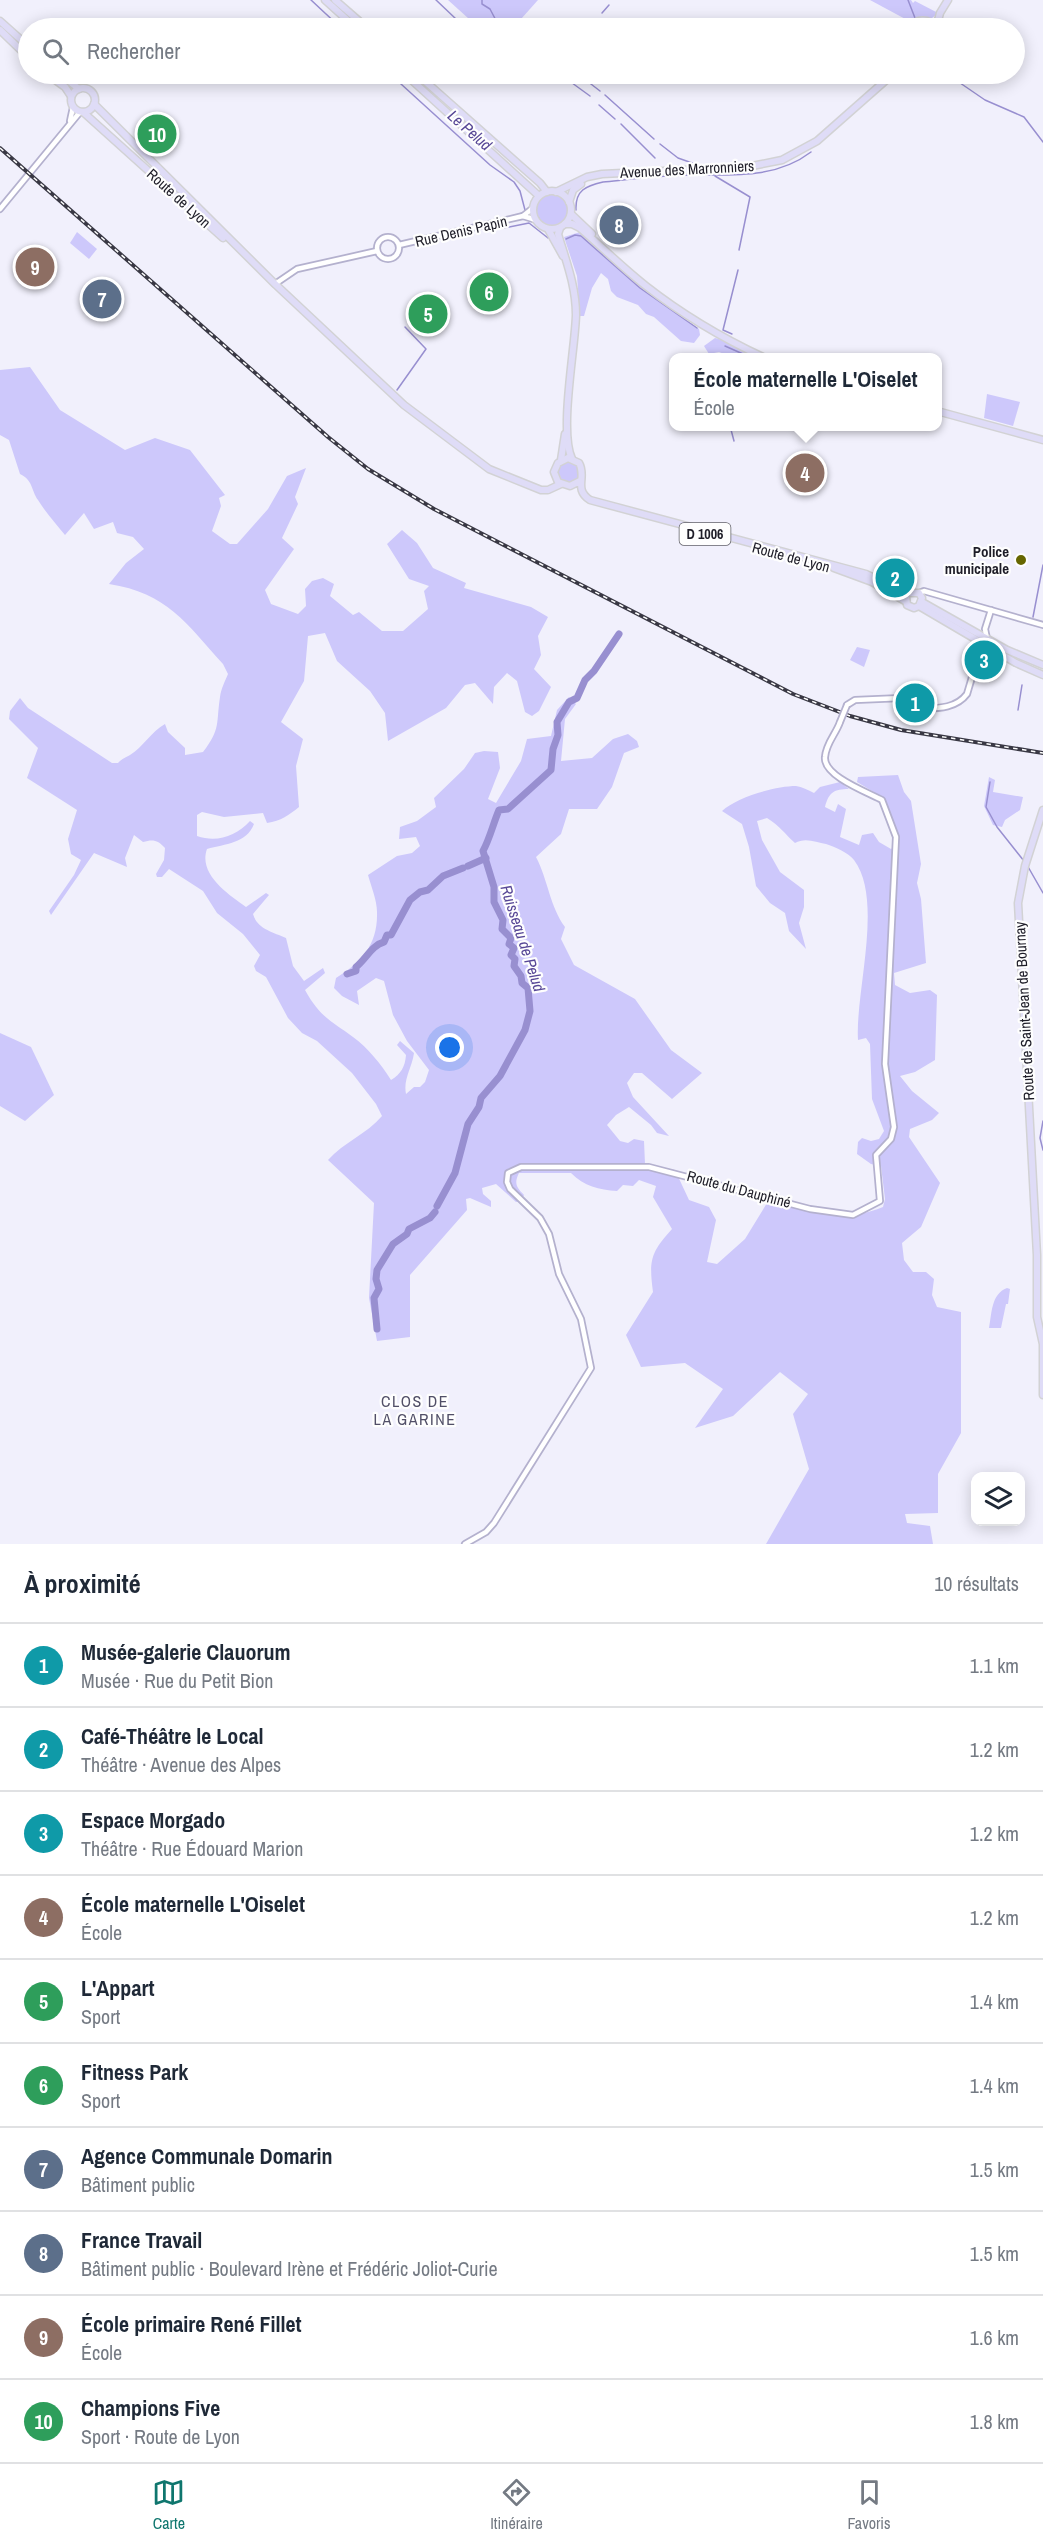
<!DOCTYPE html>
<html lang="fr">
<head>
<meta charset="utf-8">
<style>
	body { margin:0; font-family:"Archivo Narrow",sans-serif; background:#f2f2f3; color:#1f2937 }
	.controls { position:absolute; right:18px; bottom:18px; display:grid; overflow:hidden; border-radius:12px; box-shadow:0 3px 15px #0003 }
	.controls button { width:54px; height:54px; display:grid; place-items:center; padding:0; border:0; border-bottom:2px solid #e0e1e3; background:#fff; color:#1f2937; font:30px sans-serif }
	.you { position:absolute; left:450px; top:1048px; width:21px; height:21px; margin:-15px; border:4px solid #fff; border-radius:50%; background:#1a73e8; box-shadow:0 0 0 9px #1a73e833 }
	.badge { display:grid; place-items:center; width:39px; height:39px; border-radius:50%; background:#0f766e; color:#fff; font-size:20px; font-weight:700 }
	.pin { position:absolute; translate:-50% -50%; border:3px solid #fff; box-shadow:0 2px 6px #0006 }
	.popup { position:absolute; left:669px; top:353px; width:273px; height:78px; box-sizing:border-box; display:grid; place-content:center; border-radius:12px; background:#fff; filter:drop-shadow(0 2px 4px #0005); font-size:20px; white-space:nowrap; color:#747a83 }
	.popup b { font-size:22px; color:#1f2937 }
	.popup::after { content:''; position:absolute; left:50%; top:100%; margin-left:-12px; border:12px solid transparent; border-top-color:#fff }
	.list { margin:0; padding:0; list-style:none }
	h2 { display:flex; justify-content:space-between; align-items:center; height:78px; margin:0; padding:0 24px; font-size:26px }
	h2 small { font-size:20px; font-weight:400; color:#747a83 }
	.list li { display:grid; grid-template-columns:39px 1fr auto; gap:18px; align-items:center; box-sizing:border-box; height:84px; padding:0 24px; border-top:2px solid #e0e1e3 }
	.list b { display:block; font-size:22px; white-space:nowrap }
	.list p { margin:0; font-size:20px; white-space:nowrap; color:#747a83 }
	.list em { font-size:20px; font-style:normal; color:#747a83 }
	.icon { flex:none; width:33px; height:33px; fill:none; stroke:currentColor; stroke-width:2; stroke-linecap:round; stroke-linejoin:round }
	.map { position:relative; flex:none; width:1043px; height:1544px; overflow:hidden }
	.search { position:absolute; background:#fff; box-shadow:0 3px 15px #0003; left:18px; right:18px; top:18px; height:66px; display:flex; align-items:center; gap:15px; box-sizing:border-box; padding:0 21px; border-radius:33px; color:#747a83; font-size:22px }
	.sheet { height:918px; background:#fff }
	nav { display:flex; justify-content:space-around; align-items:center; box-sizing:border-box; height:84px; border-top:2px solid #e0e1e3; background:#fff; font-size:16px; color:#747a83 }
	nav a { display:grid; justify-items:center; gap:3px }
	nav .on { color:#0f766e }
	.map>svg:first-child { display:block }
</style>
</head>
<body>
<div class="map">
<svg width="1043" height="1544" viewBox="0 0 1043 1544">
	<rect width="100%" height="100%" fill="#f1f0fc"/>
	<g fill="#cdc8fb">
		<polygon points="448,0 538,0 513,28 479,28"/>
		<polygon points="870,0 911,0 913,3 915,1 938,13 932,18 909,21"/>
		<circle cx="552" cy="210" r="16"/>
		<polygon points="77,232 97,249 89,259 70,243"/>
		<polygon points="580,232 647,292 699,329 700,335 694,343 681,341 654,317 646,314 638,305 617,297 611,291 608,279 601,273 592,288 584,316 580,316 577,276 564,237"/>
		<polygon points="715,338 719,339 758,357 732,357 719,352 709,354 704,346"/>
		<path d="M30,367L60,410L125,450L155,438L190,450L225,495L219,498L221,506L212,531L230,544H237L268,509L287,476L306,468L295,497L298,504L282,538L294,549L265,590L271,604L298,614L306,606L305,589L312,581L323,578L334,584L330,596L353,615L359,612L382,631H403L428,609L424,591L429,586L409,579L387,544L402,530L417,543L433,568L466,583L464,588L531,607L548,617L538,636L541,655L534,669L551,687L539,711L532,716L525,712L517,681L507,673L494,687L493,704L475,683L465,685L446,708L388,741L385,713L370,691L337,661L325,633L308,636L304,681L281,722L303,739L296,766L299,807C289,815 281,821 267,823L263,813L224,817L202,812L197,815V836C217,843 236,836 250,821L254,824C247,843 225,844 207,849C198,874 228,894 246,907L266,893L269,895L253,914C257,929 273,932 286,938L293,966L304,981L323,968L325,973L305,990C320,1017 330,1020 353,1037C368,1048 381,1064 391,1080C401,1074 405,1067 406,1055L397,1045L400,1041L414,1053C412,1068 403,1079 406,1094L414,1087H420L425,1082L429,1070L407,1041L393,1015L384,981L376,978L357,991L359,1005L342,996L334,988L336,978C362,962 378,944 377,912C377,900 371,886 368,875L397,856L412,853L420,846L416,837L399,839L400,827L417,821L436,807L434,798L464,769L475,753L484,751L498,752L500,768L488,799L496,803L521,761L527,739L551,736L557,710L569,697L576,704L565,719L561,761L592,758L613,739L628,734L637,741L639,747L624,753L612,787L597,809H569L561,834L536,857C548,880 550,907 565,927L561,939L574,965L635,999L671,1050L702,1073L672,1099L642,1073H634L627,1083L633,1097L669,1136L657,1133L651,1125L629,1107L616,1115L607,1125L620,1141L628,1143L634,1139L644,1141L645,1164L675,1170L689,1200L709,1207L716,1220L707,1262L717,1264L745,1239L767,1203L771,1202C815,1211 838,1225 883,1207L885,1199L881,1166L871,1164L857,1154L858,1142L862,1138L871,1141L879,1139L884,1131L872,1099L870,1044L866,1038L858,1040C855,992 884,900 854,860C849,853 835,847 826,844C816,842 805,837 795,843C784,833 781,827 767,818L757,821L762,840L780,872L804,890V907L799,923L806,949L789,931L785,913L770,903L756,886L749,847L742,824L722,811C737,797 776,786 796,786C802,787 808,790 814,793L820,787L840,782L849,789C834,789 829,792 825,807L835,812L838,804L846,809L840,837L859,845L862,835L873,833L879,842L891,849L898,844L890,812L882,797L857,782L858,777L898,775L904,792L911,801L921,864L917,883L921,899L926,963L894,973L895,985L910,993L930,990L937,995L935,1060L915,1072L900,1076L912,1091L939,1113L932,1120L910,1129L909,1137L940,1183L921,1227L902,1243L904,1260L913,1272H926L934,1279L932,1295L937,1307L961,1312V1433L938,1474V1513L905,1514L907,1523L930,1526L933,1544H766L809,1469L793,1414L808,1394L780,1372L733,1416L695,1428L723,1389L685,1363L641,1367L626,1335L653,1292C649,1261 650,1253 672,1229L653,1197L656,1186L639,1180L633,1186L623,1185L617,1191C599,1190 584,1186 571,1173H519C514,1183 516,1187 524,1195L521,1201L516,1202L496,1184L482,1188L483,1194L491,1201V1207L470,1198L466,1199L467,1210L410,1275V1337L377,1341L369,1298L374,1203L328,1160C344,1142 367,1134 382,1116L376,1104L352,1073L317,1041L302,1033L288,1018L266,977L256,971L254,966L260,955L243,934L217,913L203,891L169,869L162,877H157L156,874L164,860L165,848C158,840 153,839 143,842L134,835L125,858L127,867L94,853L51,915L49,911L74,875L81,860L71,854L68,839L77,810L27,778L38,748L9,719L10,711L20,698L28,708L112,763H118C123,758 125,758 130,755C143,747 151,732 165,724L168,732L185,748V755L203,752C221,729 216,723 220,697C221,689 225,681 228,674L223,664C186,623 167,593 109,584L126,563L144,549L133,537L117,533L113,522L94,529L84,513L65,535C56,524 46,513 38,500C31,490 33,480 20,474L9,440L0,435V370Z"/>
		<polygon points="987,394 1020,402 1013,426 984,418"/>
		<circle cx="568" cy="472" r="11"/>
		<polygon points="857,647 870,650 864,667 850,660"/>
		<polygon points="989,777 995,780 993,792 1023,797 1020,810 1005,820 1002,827 993,825 984,806"/>
		<polygon points="0,1033 31,1047 54,1095 25,1121 0,1106"/>
		<path d="M1007,1288L1010,1289L1008,1304H1006L1001,1328H989C992,1313 991,1294 1007,1288Z"/>
	</g>
	<g fill="none" stroke-linecap="round" stroke-linejoin="round">
		<g stroke="#988fd0" stroke-width="1.5">
			<polyline points="311,0 341,28"/>
			<polyline points="436,0 456,19"/>
			<polyline points="482,0 482,4 490,9 500,28"/>
			<polyline points="908,0 915,18"/>
			<polyline points="602,13 609,5"/>
			<polyline points="461,23 467,28"/>
			<polyline points="918,26 919,28"/>
			<polyline points="587,28 595,20"/>
			<polyline points="390,74 490,165 514,182 520,191 525,210"/>
			<polyline points="518,74 557,77"/>
			<polyline points="578,74 600,91"/>
			<polyline points="947,74 985,100 1024,117 1043,142"/>
			<polyline points="568,80 590,96"/>
			<polyline points="605,95 654,139"/>
			<polyline points="599,105 615,119"/>
			<polyline points="621,124 655,158"/>
			<polyline points="660,144 678,158 695,164"/>
			<polyline points="715,176 750,197 739,250"/>
			<path d="M576,210C575,190 586,186 603,182C633,179 665,175 695,175C736,175 777,178 811,152"/>
			<polyline points="504,228 529,223 548,238"/>
			<polyline points="566,239 575,235 581,236 640,288 697,328"/>
			<polyline points="732,334 723,330 738,270"/>
			<polyline points="725,346 752,358"/>
			<polyline points="397,390 426,349 405,327"/>
			<polyline points="730,426 734,441"/>
			<polyline points="1033,617 1043,565"/>
			<polyline points="1018,710 1022,685"/>
			<polyline points="990,782 986,807 997,827 1024,861"/>
			<polyline points="1027,865 1043,893"/>
			<polyline points="1043,1121 1040,1138 1043,1150"/>
		</g>
		<g stroke="#988fd0" stroke-width="7">
			<polyline points="468,866 486,858"/>
			<path d="M347,974L356,971V967C366,959 372,945 384,942L387,935H391L410,900L420,892L428,890L443,876L463,868"/>
			<path d="M437,1206L455,1173L468,1124L479,1107L481,1098L500,1076L525,1030L530,1011L528,988L522,983L521,976L514,966L515,959L511,955L514,948L509,944L511,938L502,929L503,920L494,902V887L483,851C490,838 493,824 499,810L508,809L551,770L553,749L558,735L557,722L569,702L577,698L585,680L594,671L619,634"/>
			<polyline points="377,1329 374,1298 379,1289 376,1279 377,1270 393,1244 407,1234 409,1229 430,1218 435,1212"/>
		</g>
		<g stroke="#b4b1ce" stroke-width="8">
			<g id="minor">
				<polyline points="70,121 73,107"/>
				<polyline points="0,209 80,112"/>
				<polyline points="523,216 536,220"/>
				<circle cx="388" cy="248" r="11"/>
				<polyline points="399,245 523,216 533,208"/>
				<polyline points="275,284 297,269 377,251"/>
				<polyline points="919,593 924,591 1043,625"/>
				<path d="M847,705L855,700L902,698L916,709C934,708 955,710 967,694L980,650L987,639L985,629L991,610"/>
				<path d="M465,1544L486,1532L494,1523L591,1368L581,1319L559,1274L549,1234L540,1218L510,1189L507,1182L508,1173L521,1167H649L810,1209L853,1215L880,1201L876,1155L891,1139L894,1127L885,1064L896,837L882,800C867,792 823,776 825,757C826,743 836,734 840,722"/>
			</g>
		</g>
		<g stroke="#d2d2d4" stroke-width="9">
			<g id="major">
				<polyline points="325,0 356,28"/>
				<polyline points="335,0 367,28"/>
				<polyline points="0,21 28,46"/>
				<path d="M909,28C917,18 929,18 936,28"/>
				<polyline points="936,28 940,13 948,0"/>
				<polyline points="0,30 28,57"/>
				<polyline points="47,74 65,87 71,96"/>
				<polyline points="60,74 79,89"/>
				<polyline points="405,74 539,196"/>
				<polyline points="417,74 540,183 547,192"/>
				<circle cx="83" cy="100" r="12"/>
				<polyline points="94,104 275,284 404,405 489,469 541,490 548,490 561,484"/>
				<polyline points="83,112 223,238"/>
				<circle cx="552" cy="210" r="19"/>
				<polyline points="556,192 587,177 602,174 747,167 782,160 817,141 893,74"/>
				<polyline points="569,202 573,190 581,184"/>
				<polyline points="571,214 592,234"/>
				<path d="M565,224H572L580,228C602,247 623,268 646,286C683,315 722,338 765,358"/>
				<path d="M560,228L558,234C566,261 576,286 576,315C575,350 559,431 572,459"/>
				<polyline points="548,229 563,256"/>
				<polyline points="937,411 1043,440"/>
				<polyline points="561,460 565,434"/>
				<path d="M580,481L570,486L558,482L554,472L558,463L568,458L579,463C587,477 573,489 590,500L866,574L898,589L908,593H919L922,598L919,606L914,608L907,605L906,596L908,593"/>
				<polyline points="834,568 872,582 905,601"/>
				<polyline points="922,602 1007,650 1043,665"/>
				<polyline points="919,606 1016,663 1043,675"/>
				<polyline points="1043,810 1025,866 1018,903 1037,1255 1037,1317 1043,1344 1043,1395"/>
			</g>
		</g>
		<use href="#minor" stroke="#fff" stroke-width="4.5"/>
		<use href="#major" stroke="#dfdcf7" stroke-width="6"/>
		<g stroke="#393844" stroke-width="4">
			<polyline id="rail" points="0,148 328,437 368,469 434,509 793,694 850,716 901,730 1043,753"/>
		</g>
		<use href="#rail" stroke="#fefefe" stroke-width="1.5" stroke-dasharray="4.5" stroke-linecap="butt"/>
		<g stroke="#b4b1ce" stroke-width="8" stroke-linecap="butt">
			<polyline id="minor-bridge" points="840,722 847,705"/>
		</g>
		<use href="#minor-bridge" stroke="#fff" stroke-width="4.5"/>
	</g>
	<circle fill="#660" stroke="#fefefe" stroke-width="2" cx="1021" cy="560" r="6"/>
	<g text-anchor="middle" dominant-baseline="central" stroke-width="4.5" stroke-linejoin="round" paint-order="stroke">
		<rect fill="#fefefe" stroke="#616068" stroke-width="1.5" x="679.5" y="523" width="51" height="22" rx="4.5"/>
		<g font-size="14" font-weight="bold" fill="#1e1d28">
			<text x="705" y="534">D 1006</text>
		</g>
		<g font-size="15" fill="#1e1d28" stroke="#fefefe">
			<text transform="translate(687 169) rotate(-3)">Avenue des Marronniers</text>
			<text transform="translate(179 198) rotate(42)">Route de Lyon</text>
			<text transform="translate(461 231) rotate(-13)">Rue Denis Papin</text>
			<text transform="translate(791 557) rotate(15)">Route de Lyon</text>
			<text transform="translate(1024 1011) rotate(-93)">Route de Saint-Jean de Bournay</text>
			<text transform="translate(739 1189) rotate(15)">Route du Dauphiné</text>
		</g>
		<g font-size="15" font-weight="bold" fill="#1e1d28" stroke="#fefefe" text-anchor="end">
			<text x="1009" y="551">Police<tspan x="1009" dy="17">municipale</tspan></text>
		</g>
		<g font-size="16" font-style="italic" fill="#574796" stroke="#fefefe">
			<text transform="translate(470 130) rotate(41)">Le Pelud</text>
			<text transform="translate(523 938) rotate(72)">Ruisseau de Pelud</text>
		</g>
		<g font-size="16" letter-spacing="1.5" fill="#514f67" stroke="#fefefe">
			<text x="415" y="1401">CLOS DE<tspan x="415" dy="18">LA GARINE</tspan></text>
		</g>
	</g>
</svg>
<div class="controls">
<button><svg class="icon" aria-label="layers" viewBox="0 0 24 24"><path d="M12 4l9 5-9 5-9-5zM3 14l9 5 9-5"/></svg></button>
</div>
<div class="you"></div>
<div class="pin badge" style="left:915px;top:703px;background:#0f9aa8">1</div>
<div class="pin badge" style="left:895px;top:578px;background:#0f9aa8">2</div>
<div class="pin badge" style="left:984px;top:660px;background:#0f9aa8">3</div>
<div class="pin badge" style="left:805px;top:473px;background:#8d6e63">4</div>
<div class="popup"><b>École maternelle L'Oiselet</b>École</div>
<div class="pin badge" style="left:428px;top:314px;background:#2e9e5b">5</div>
<div class="pin badge" style="left:489px;top:292px;background:#2e9e5b">6</div>
<div class="pin badge" style="left:102px;top:299px;background:#5c6f8a">7</div>
<div class="pin badge" style="left:619px;top:225px;background:#5c6f8a">8</div>
<div class="pin badge" style="left:35px;top:267px;background:#8d6e63">9</div>
<div class="pin badge" style="left:157px;top:134px;background:#2e9e5b">10</div>
<div class="search"><svg class="icon" aria-label="search" viewBox="0 0 24 24"><circle cx="10" cy="10" r="6"/><path d="M15 15l6 6"/></svg>Rechercher</div>
</div>
<section class="sheet">
<h2>À proximité<small>10 résultats</small></h2>
<ul class="list">
<li><span class="badge" style="background:#0f9aa8">1</span><div><b>Musée-galerie Clauorum</b><p>Musée · Rue du Petit Bion</p></div><em>1.1 km</em></li>
<li><span class="badge" style="background:#0f9aa8">2</span><div><b>Café-Théâtre le Local</b><p>Théâtre · Avenue des Alpes</p></div><em>1.2 km</em></li>
<li><span class="badge" style="background:#0f9aa8">3</span><div><b>Espace Morgado</b><p>Théâtre · Rue Édouard Marion</p></div><em>1.2 km</em></li>
<li><span class="badge" style="background:#8d6e63">4</span><div><b>École maternelle L'Oiselet</b><p>École</p></div><em>1.2 km</em></li>
<li><span class="badge" style="background:#2e9e5b">5</span><div><b>L'Appart</b><p>Sport</p></div><em>1.4 km</em></li>
<li><span class="badge" style="background:#2e9e5b">6</span><div><b>Fitness Park</b><p>Sport</p></div><em>1.4 km</em></li>
<li><span class="badge" style="background:#5c6f8a">7</span><div><b>Agence Communale Domarin</b><p>Bâtiment public</p></div><em>1.5 km</em></li>
<li><span class="badge" style="background:#5c6f8a">8</span><div><b>France Travail</b><p>Bâtiment public · Boulevard Irène et Frédéric Joliot-Curie</p></div><em>1.5 km</em></li>
<li><span class="badge" style="background:#8d6e63">9</span><div><b>École primaire René Fillet</b><p>École</p></div><em>1.6 km</em></li>
<li><span class="badge" style="background:#2e9e5b">10</span><div><b>Champions Five</b><p>Sport · Route de Lyon</p></div><em>1.8 km</em></li>
</ul>
</section>
<nav>
<a class="on"><svg class="icon" aria-label="map" viewBox="0 0 24 24"><path d="M3 6l6-2 6 2 6-2v14l-6 2-6-2-6 2zM9 4v14M15 6v14"/></svg>Carte</a>
<a><svg class="icon" aria-label="directions" viewBox="0 0 24 24"><path d="M12 3l9 9-9 9-9-9zM9 14v-3h6M13 9l2 2-2 2"/></svg>Itinéraire</a>
<a><svg class="icon" aria-label="saved" viewBox="0 0 24 24"><path d="M7 4h10v16l-5-4-5 4z"/></svg>Favoris</a>
</nav>
</body>
</html>
